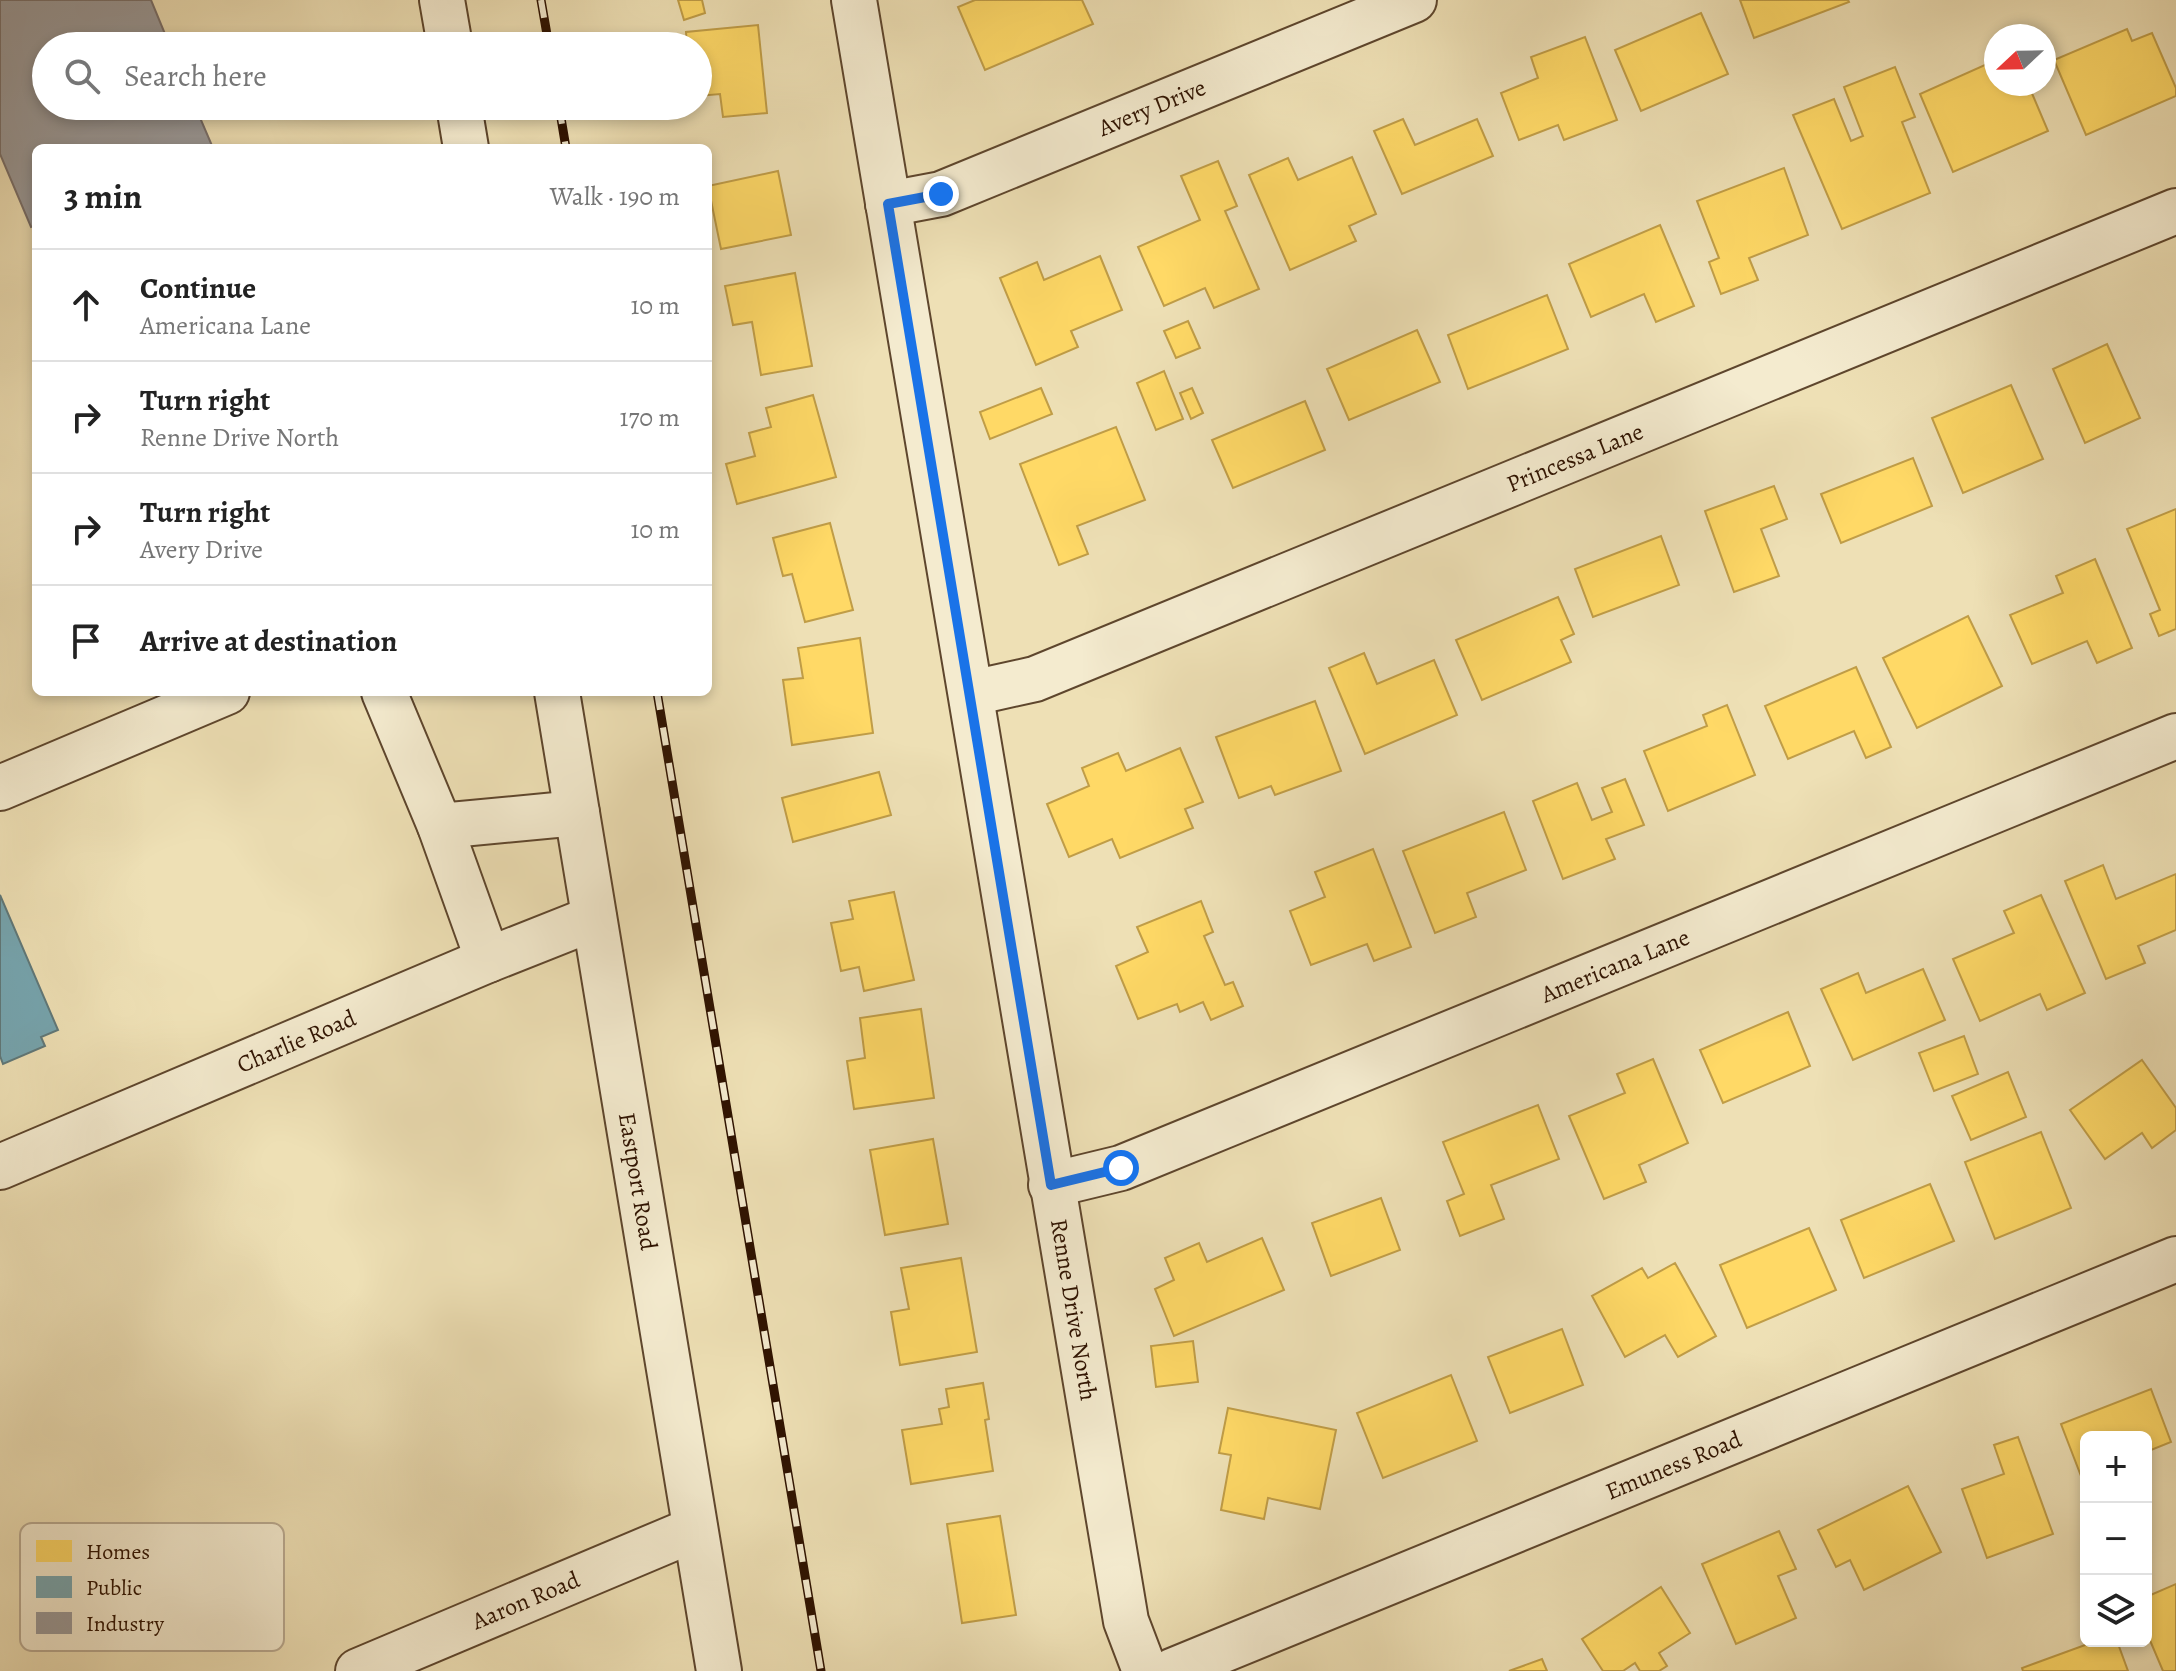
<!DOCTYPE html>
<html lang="en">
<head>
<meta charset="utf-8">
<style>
	body { margin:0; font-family:Alegreya,serif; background:#f2f2f2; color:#222 }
	.controls { position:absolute; right:24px; bottom:24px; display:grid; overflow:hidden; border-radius:12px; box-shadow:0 4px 12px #0003 }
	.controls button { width:72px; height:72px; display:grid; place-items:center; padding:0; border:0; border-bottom:2px solid #e0e0e0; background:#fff; color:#222; font:40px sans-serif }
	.compass { position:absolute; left:1984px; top:24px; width:72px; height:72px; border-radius:50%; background:#fff; box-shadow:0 4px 12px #0003; rotate:248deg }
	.stop { position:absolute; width:24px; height:24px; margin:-18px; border:6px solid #1a73e8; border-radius:50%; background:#fff }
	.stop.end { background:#1a73e8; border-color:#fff; box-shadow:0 2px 8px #0008 }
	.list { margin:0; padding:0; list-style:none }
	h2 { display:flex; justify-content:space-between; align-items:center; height:104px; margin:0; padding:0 32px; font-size:34px }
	h2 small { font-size:26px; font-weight:400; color:#767676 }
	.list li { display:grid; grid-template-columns:52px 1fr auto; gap:24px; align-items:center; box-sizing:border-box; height:112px; padding:0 32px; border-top:2px solid #e0e0e0 }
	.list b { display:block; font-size:30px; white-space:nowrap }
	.list p { margin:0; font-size:26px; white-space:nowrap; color:#767676 }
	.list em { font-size:26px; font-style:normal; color:#767676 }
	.icon { flex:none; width:44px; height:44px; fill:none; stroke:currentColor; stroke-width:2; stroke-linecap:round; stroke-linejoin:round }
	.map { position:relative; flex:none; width:2176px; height:1671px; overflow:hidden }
	.search { position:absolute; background:#fff; box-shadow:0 4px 12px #0003; left:32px; top:32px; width:680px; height:88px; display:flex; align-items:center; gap:20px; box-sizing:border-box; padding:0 28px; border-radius:44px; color:#767676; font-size:30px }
	.panel { position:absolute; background:#fff; box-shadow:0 4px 12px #0003; left:32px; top:144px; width:680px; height:552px; border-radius:12px }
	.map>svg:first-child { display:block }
</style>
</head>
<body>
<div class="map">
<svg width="2176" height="1671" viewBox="0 0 2176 1671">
	<rect width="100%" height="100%" fill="#eee0b5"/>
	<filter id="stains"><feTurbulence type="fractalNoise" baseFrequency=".0025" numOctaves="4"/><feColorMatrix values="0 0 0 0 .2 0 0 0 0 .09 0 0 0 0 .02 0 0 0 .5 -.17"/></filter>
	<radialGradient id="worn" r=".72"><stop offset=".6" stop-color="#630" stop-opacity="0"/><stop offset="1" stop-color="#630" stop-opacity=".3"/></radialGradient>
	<g fill="#ffd966" stroke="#c09d47" stroke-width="2">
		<polygon points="678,0 702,0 705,13 684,20"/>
		<polygon points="975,0 1082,0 1093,24 985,70 958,7"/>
		<polygon points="1740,0 1848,0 1849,2 1754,38"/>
		<polygon points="1701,13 1728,74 1641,111 1615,50"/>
		<polygon points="758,25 767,113 723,117 720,94 698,96 698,46 687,46 686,32"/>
		<polygon points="2127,29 2132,41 2152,33 2176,88 2176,96 2086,135 2054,60"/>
		<polygon points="1585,37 1617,120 1564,140 1558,125 1519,140 1501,93 1538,78 1531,57"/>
		<polygon points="1996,60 1996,84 2028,84 2048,131 1953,172 1920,94"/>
		<polygon points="1895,67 1915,117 1902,122 1930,193 1842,229 1793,115 1834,99 1851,141 1863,136 1844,87"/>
		<polygon points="1403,119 1415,145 1477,119 1493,156 1402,194 1374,131"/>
		<polygon points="1352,157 1376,214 1349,226 1356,241 1290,270 1249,175 1288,158 1298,180"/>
		<polygon points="1218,161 1237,206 1225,211 1259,289 1214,308 1205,288 1164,306 1138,247 1200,220 1181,176"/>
		<polygon points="1784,168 1808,235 1749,258 1758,280 1721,294 1709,262 1719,258 1697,201"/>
		<polygon points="778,171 791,235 721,249 708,186"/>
		<polygon points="1660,225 1694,306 1656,322 1644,294 1591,317 1569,264"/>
		<polygon points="1100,256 1122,310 1071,331 1078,347 1036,365 1000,278 1037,262 1044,280"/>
		<polygon points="795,273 812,366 761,375 752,322 733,325 725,286"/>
		<polygon points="1547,295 1568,349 1468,389 1448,335"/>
		<polygon points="1188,321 1200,348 1176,358 1164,331"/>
		<polygon points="1417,330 1440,382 1349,420 1327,369"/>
		<polygon points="2107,344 2140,418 2085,443 2053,369"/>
		<polygon points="1164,371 1183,419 1156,430 1137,383"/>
		<polygon points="2011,385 2043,459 1963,493 1932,418"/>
		<polygon points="1041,388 1052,414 990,439 980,412"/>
		<polygon points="1192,388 1203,413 1191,419 1180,393"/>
		<polygon points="813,395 836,477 737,504 726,464 755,456 749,433 771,427 766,408"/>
		<polygon points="1305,401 1325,450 1233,488 1212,440"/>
		<polygon points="1116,427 1145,500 1077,526 1088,554 1059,565 1020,464"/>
		<polygon points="1913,458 1932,506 1841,543 1821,494"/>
		<polygon points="1774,486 1787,519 1761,529 1779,576 1734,592 1705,511"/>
		<polygon points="2176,509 2176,629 2159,636 2150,614 2160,610 2127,529"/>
		<polygon points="830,523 853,610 805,622 792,574 783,576 773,538"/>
		<polygon points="1661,536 1679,585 1593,617 1575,569"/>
		<polygon points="2095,559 2132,648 2097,663 2087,641 2032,664 2010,615 2063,593 2056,576"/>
		<polygon points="1558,597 1574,634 1561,640 1571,662 1482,700 1456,640"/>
		<polygon points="1968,616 2002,686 1917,728 1883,658"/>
		<polygon points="860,638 873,733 792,745 783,680 803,678 798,648"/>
		<polygon points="1364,653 1377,684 1434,660 1457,715 1365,754 1329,668"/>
		<polygon points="1856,667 1891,747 1866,758 1854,731 1788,759 1765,706"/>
		<polygon points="1315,701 1341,771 1275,795 1271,786 1239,798 1216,737"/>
		<polygon points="1727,705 1755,775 1668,811 1644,751 1707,726 1703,715"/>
		<polygon points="1180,748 1203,802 1185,809 1193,828 1120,858 1112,839 1069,857 1047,804 1089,786 1082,768 1118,753 1126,771"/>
		<polygon points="879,772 891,815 793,842 782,798"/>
		<polygon points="1625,779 1644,825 1606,839 1615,859 1563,879 1533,801 1577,783 1592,820 1612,812 1602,788"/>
		<polygon points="1504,812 1526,870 1467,893 1476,917 1435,933 1403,851"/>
		<polygon points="1373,849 1411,947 1374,961 1367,944 1311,965 1290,911 1325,897 1315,872"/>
		<polygon points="2103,865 2116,899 2176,874 2176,930 2138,946 2145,963 2106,979 2065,881"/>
		<polygon points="894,892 914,980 864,991 859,967 841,971 831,923 853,919 849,901"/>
		<polygon points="2041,895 2085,993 2047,1010 2040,994 1980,1021 1953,959 2014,933 2004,911"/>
		<polygon points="1201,901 1213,932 1204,936 1225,985 1233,982 1243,1006 1211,1020 1203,1002 1180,1012 1177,1004 1138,1019 1116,966 1148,952 1137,927"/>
		<polygon points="1923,969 1945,1020 1853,1060 1821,989 1858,973 1866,993"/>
		<polygon points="921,1009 934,1098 854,1109 847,1061 865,1058 860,1018"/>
		<polygon points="1788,1012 1810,1066 1723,1103 1700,1050"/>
		<polygon points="1964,1036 1978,1074 1934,1091 1919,1053"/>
		<polygon points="1653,1059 1688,1143 1639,1165 1646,1182 1604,1199 1569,1116 1625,1093 1617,1074"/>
		<polygon points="2142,1060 2176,1108 2176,1130 2152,1148 2142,1133 2105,1159 2070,1110"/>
		<polygon points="2008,1072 2026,1117 1971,1140 1952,1096"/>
		<polygon points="1538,1105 1559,1159 1491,1185 1504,1219 1460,1236 1447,1201 1464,1194 1443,1142"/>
		<polygon points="2041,1132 2071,1208 1995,1239 1965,1162"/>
		<polygon points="933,1139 948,1224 885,1235 870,1150"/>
		<polygon points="1930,1184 1954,1241 1864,1278 1841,1220"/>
		<polygon points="1381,1198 1400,1250 1331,1276 1312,1223"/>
		<polygon points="1809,1228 1836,1290 1747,1328 1720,1265"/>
		<polygon points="1262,1238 1284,1290 1174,1336 1155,1289 1174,1280 1165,1258 1199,1243 1207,1262"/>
		<polygon points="961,1258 977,1352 900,1365 891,1312 909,1309 901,1268"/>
		<polygon points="1675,1263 1716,1336 1678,1357 1665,1335 1625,1357 1592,1296 1642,1268 1648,1278"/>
		<polygon points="1562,1329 1583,1385 1510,1413 1488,1357"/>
		<polygon points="1193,1341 1198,1382 1156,1387 1151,1346"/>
		<polygon points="1451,1375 1477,1441 1383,1478 1357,1413"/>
		<polygon points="983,1383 989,1419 985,1420 993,1471 911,1484 902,1430 942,1424 939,1409 949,1407 946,1389"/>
		<polygon points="2151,1389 2171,1442 2146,1452 2146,1437 2086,1437 2086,1474 2081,1476 2061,1424"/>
		<polygon points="1228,1408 1336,1430 1320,1509 1268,1498 1264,1519 1221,1510 1231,1455 1219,1453"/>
		<polygon points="2018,1437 2053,1534 1987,1558 1962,1489 2004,1474 1994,1445"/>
		<polygon points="1908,1486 1941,1552 1864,1590 1850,1560 1836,1567 1818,1530"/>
		<polygon points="1000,1516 1016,1615 962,1623 947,1524"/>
		<polygon points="1779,1531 1796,1569 1778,1576 1796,1618 1736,1644 1702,1564"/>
		<polygon points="2176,1584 2176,1671 2163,1671 2146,1631 2146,1597"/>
		<polygon points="1661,1587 1690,1633 1659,1653 1667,1666 1659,1671 1640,1671 1635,1663 1623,1671 1603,1671 1582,1639"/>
		<polygon points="2096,1641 2117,1641 2128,1671 2023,1671 2022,1668"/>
		<polygon points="1542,1659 1547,1671 1509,1671"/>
	</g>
	<polygon fill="#76a5af" stroke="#60797a" stroke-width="2" points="0,895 58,1030 41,1037 45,1046 3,1064 0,1056"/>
	<polygon fill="#999" stroke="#79706b" stroke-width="2" points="0,0 151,0 170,46 46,46 46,106 195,106 213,148 36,148 36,225 31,227 0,154"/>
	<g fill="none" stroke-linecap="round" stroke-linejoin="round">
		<g stroke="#5e462d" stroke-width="48">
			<g id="minor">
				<polyline points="442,0 450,46"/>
				<path id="s1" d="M854,0L1126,1621L1145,1671"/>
				<polyline points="459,106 466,148"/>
				<path id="s2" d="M888,204L941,194L1414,0"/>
				<polyline points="384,692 440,826 488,960"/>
				<path id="s3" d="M557,692L719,1671"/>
				<path id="s4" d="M972,693L1035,679L2176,211"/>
				<polyline points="0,788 227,692"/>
				<polyline points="440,826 577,813"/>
				<path id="s5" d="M0,1167L488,960L594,918"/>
				<path id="s6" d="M1051,1185L1121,1168L2176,736"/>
				<path id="s7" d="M358,1671L695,1529"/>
				<path id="s8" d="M1172,1671L2176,1259"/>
			</g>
		</g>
		<use href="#minor" stroke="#f4ebcf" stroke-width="44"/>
		<g stroke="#2e1200" stroke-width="9">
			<g id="rail">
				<polyline points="541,0 549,46"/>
				<polyline points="559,106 566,148"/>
				<polyline points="657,692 821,1671"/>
			</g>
		</g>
		<use href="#rail" stroke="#f4ebcf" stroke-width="6" stroke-dasharray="18" stroke-linecap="butt"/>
	</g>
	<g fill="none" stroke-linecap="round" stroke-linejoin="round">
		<polyline stroke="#1a73e8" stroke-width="10" points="941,194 888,204 1051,1185 1121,1168"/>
	</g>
	<g text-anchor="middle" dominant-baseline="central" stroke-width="8" stroke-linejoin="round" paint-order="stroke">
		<g font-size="24" fill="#2e1200" stroke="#f4ebcf">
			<text stroke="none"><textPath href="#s2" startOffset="282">Avery Drive</textPath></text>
			<text stroke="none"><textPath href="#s4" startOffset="648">Princessa Lane</textPath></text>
			<text stroke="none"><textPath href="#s6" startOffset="606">Americana Lane</textPath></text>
			<text stroke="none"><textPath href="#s5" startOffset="322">Charlie Road</textPath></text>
			<text stroke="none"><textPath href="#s3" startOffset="496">Eastport Road</textPath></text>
			<text stroke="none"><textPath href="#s1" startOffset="1328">Renne Drive North</textPath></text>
			<text stroke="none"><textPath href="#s8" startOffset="542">Emuness Road</textPath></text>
			<text stroke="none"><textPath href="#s7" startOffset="182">Aaron Road</textPath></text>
		</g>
	</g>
	<rect x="20" y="1523" width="264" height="128" rx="12" fill="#f4ebcf" stroke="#b9aa91" stroke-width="2"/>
	<rect x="36" y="1540" width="36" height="22" fill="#ffd966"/>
	<rect x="36" y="1576" width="36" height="22" fill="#76a5af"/>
	<rect x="36" y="1612" width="36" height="22" fill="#999"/>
	<g font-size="22" fill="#2e1200">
		<text x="86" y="1559">Homes</text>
		<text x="86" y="1595">Public</text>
		<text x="86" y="1631">Industry</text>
	</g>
	<rect width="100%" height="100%" filter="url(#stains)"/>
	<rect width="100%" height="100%" fill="url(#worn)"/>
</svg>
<div class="controls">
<button>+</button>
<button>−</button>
<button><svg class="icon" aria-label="layers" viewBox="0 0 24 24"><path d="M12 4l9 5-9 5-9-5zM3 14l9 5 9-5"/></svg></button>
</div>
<svg class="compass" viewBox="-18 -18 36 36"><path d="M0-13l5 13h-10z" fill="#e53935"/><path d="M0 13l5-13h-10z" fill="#767676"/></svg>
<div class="stop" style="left:1121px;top:1168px"></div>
<div class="stop end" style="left:941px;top:194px"></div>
<div class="search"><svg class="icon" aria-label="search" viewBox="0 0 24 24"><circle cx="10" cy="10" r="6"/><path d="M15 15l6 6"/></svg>Search here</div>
<section class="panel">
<h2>3 min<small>Walk · 190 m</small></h2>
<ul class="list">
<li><svg class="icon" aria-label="ahead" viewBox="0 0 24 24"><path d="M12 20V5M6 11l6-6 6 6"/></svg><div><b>Continue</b><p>Americana Lane</p></div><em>10 m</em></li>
<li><svg class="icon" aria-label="right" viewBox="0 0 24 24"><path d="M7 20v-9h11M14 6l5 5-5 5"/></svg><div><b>Turn right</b><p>Renne Drive North</p></div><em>170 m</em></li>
<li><svg class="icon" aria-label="right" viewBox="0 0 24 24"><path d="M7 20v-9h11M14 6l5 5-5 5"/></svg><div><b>Turn right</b><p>Avery Drive</p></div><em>10 m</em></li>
<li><svg class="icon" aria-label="arrive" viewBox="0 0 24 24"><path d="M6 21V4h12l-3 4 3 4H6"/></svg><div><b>Arrive at destination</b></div></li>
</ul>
</section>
</div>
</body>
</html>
